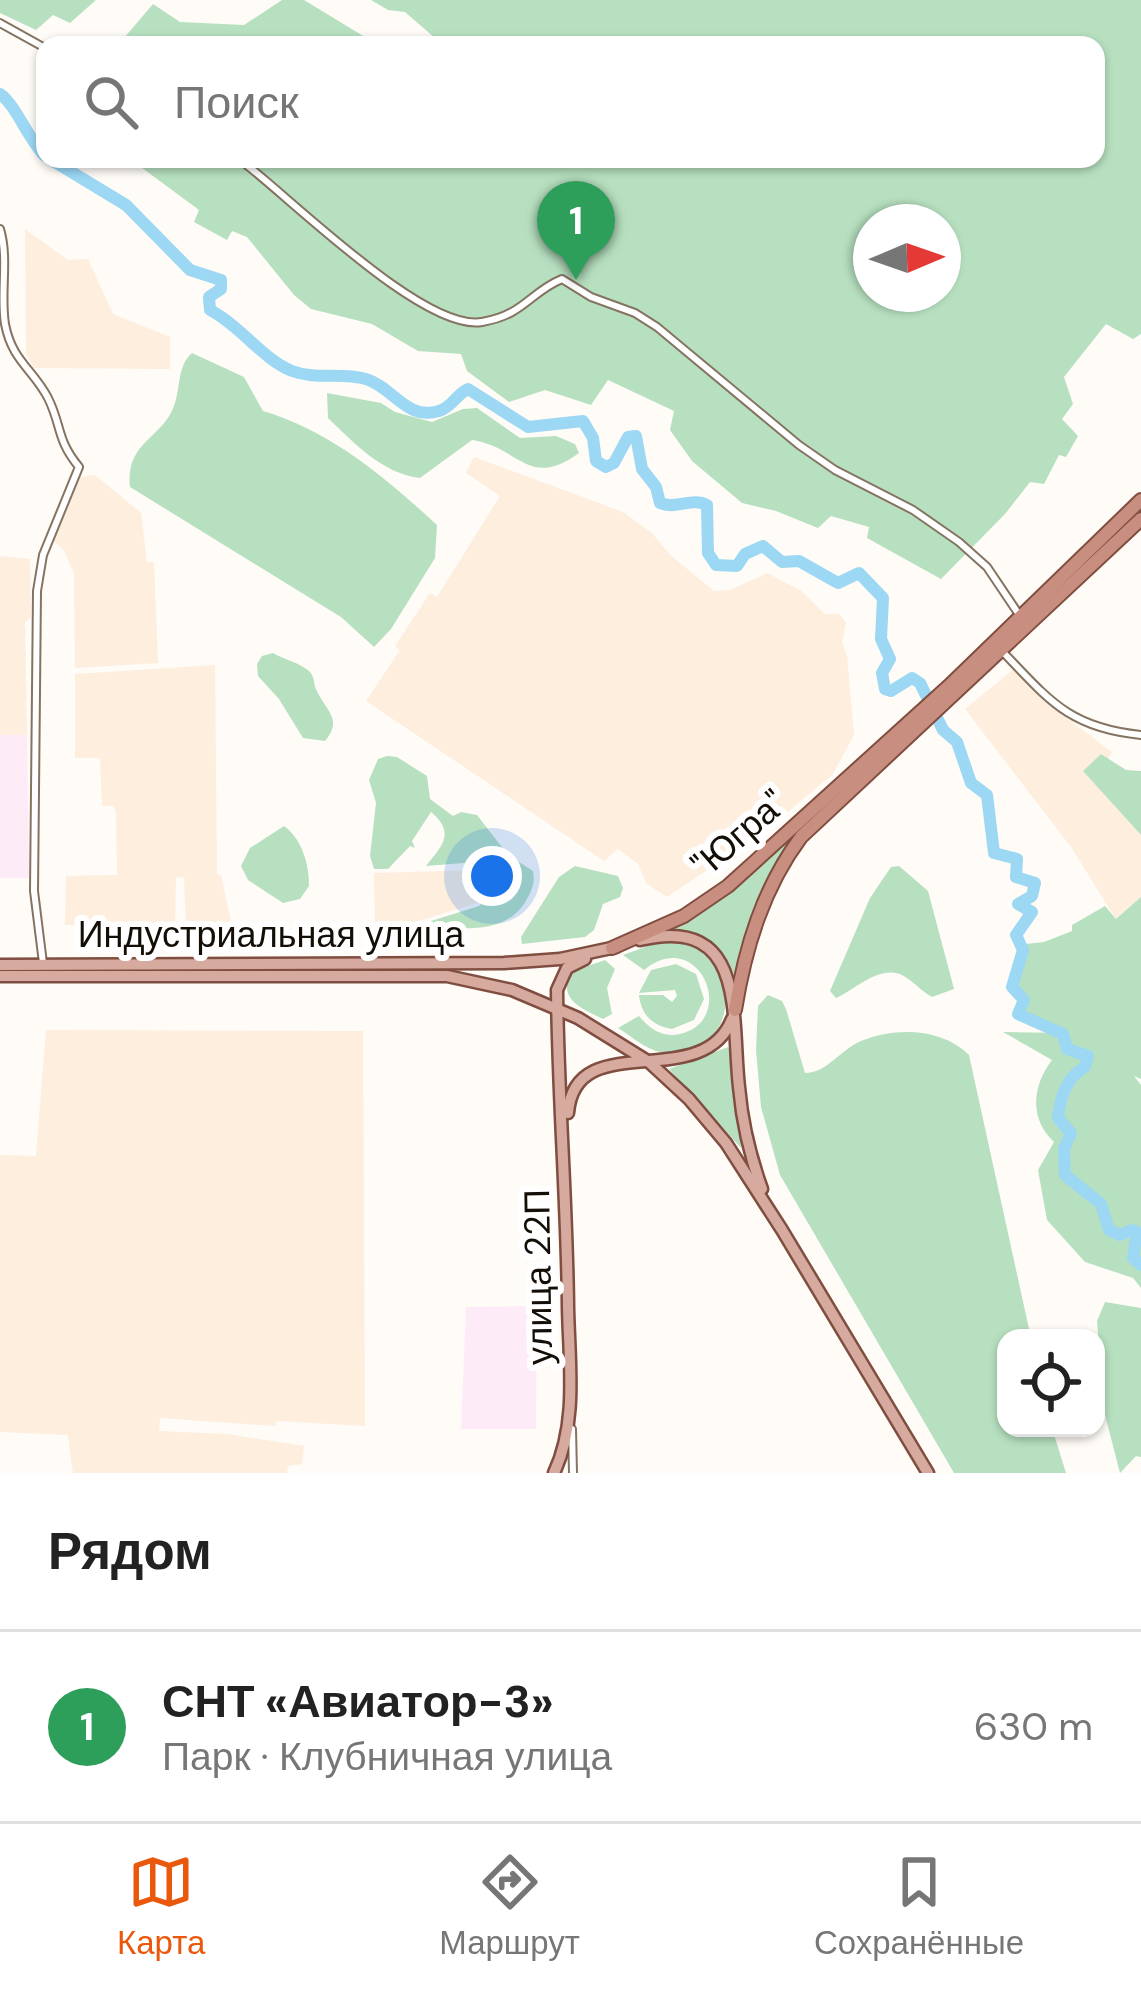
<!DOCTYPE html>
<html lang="ru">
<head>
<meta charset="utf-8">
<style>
	body { margin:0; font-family:"DM Sans",sans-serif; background:#f6f6f6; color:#222 }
	.controls { position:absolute; right:36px; bottom:36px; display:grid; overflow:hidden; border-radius:24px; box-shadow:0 3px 9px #0004 }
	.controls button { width:108px; height:108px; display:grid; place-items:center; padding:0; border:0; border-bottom:3px solid #e0e0e0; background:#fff; color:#222; font:60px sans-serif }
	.compass { position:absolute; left:853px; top:204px; width:108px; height:108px; border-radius:50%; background:#fff; box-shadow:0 3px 9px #0004; rotate:88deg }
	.you { position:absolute; left:492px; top:876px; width:42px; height:42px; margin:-30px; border:9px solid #fff; border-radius:50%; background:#1a73e8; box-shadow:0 0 0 18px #1a73e833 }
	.badge { display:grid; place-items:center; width:78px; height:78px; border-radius:50%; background:#ea580c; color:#fff; font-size:39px; font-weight:700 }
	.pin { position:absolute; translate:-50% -99px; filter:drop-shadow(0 3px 6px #0008) }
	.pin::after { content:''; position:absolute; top:63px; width:42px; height:36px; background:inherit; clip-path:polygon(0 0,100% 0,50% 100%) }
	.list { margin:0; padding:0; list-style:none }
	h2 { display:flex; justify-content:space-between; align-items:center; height:156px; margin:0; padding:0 48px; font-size:51px }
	h2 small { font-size:39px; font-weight:400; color:#767676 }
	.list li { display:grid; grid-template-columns:78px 1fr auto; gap:36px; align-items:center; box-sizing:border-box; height:192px; padding:0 48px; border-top:3px solid #e0e0e0 }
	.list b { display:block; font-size:45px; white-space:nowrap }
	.list p { margin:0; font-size:39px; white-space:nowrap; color:#767676 }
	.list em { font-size:39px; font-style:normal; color:#767676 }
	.icon { flex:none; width:66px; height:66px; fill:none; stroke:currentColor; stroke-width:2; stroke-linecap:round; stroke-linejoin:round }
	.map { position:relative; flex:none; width:1141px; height:1473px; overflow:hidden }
	.search { position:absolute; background:#fff; box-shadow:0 3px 9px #0004; left:36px; right:36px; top:36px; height:132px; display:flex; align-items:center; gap:30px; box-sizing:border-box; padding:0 42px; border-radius:24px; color:#767676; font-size:45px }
	.sheet { height:348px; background:#fff }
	nav { display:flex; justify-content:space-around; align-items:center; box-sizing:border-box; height:168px; border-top:3px solid #e0e0e0; background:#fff; font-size:33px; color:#767676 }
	nav a { display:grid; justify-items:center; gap:6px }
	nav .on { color:#ea580c }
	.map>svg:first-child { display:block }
</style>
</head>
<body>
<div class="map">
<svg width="1141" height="1473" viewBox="0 0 1141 1473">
	<rect width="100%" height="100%" fill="#fffbf7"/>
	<g fill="#fdecf8">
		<polygon points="0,735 27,735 29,878 0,878"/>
		<polygon points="537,1306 536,1429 461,1429 466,1307"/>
	</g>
	<g fill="#fdeede">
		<polygon points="25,229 68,260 88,259 113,314 170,337 170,369 34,368 26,354"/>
		<polygon points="474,457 623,512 652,533 670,555 714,591 730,590 767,573 800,590 825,614 839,614 846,622 842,643 847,656 854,735 833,774 765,831 667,897 647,884 638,864 618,849 604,861 366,701 400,650 395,646 430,593 437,597 500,496 466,473"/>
		<polygon points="95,475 141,513 147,562 154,562 158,663 75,668 74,573 64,551 54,541 79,477"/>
		<polygon points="0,556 30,559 31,617 25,622 27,735 0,735"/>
		<polygon points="215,665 217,874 221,875 231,922 226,926 186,927 184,877 176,878 175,925 165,927 120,922 119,926 65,925 66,876 117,875 116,811 113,806 102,806 100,758 75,758 75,674"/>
		<polygon points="1014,669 1061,714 1112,752 1108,759 1101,754 1083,771 1141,835 1141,897 1116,919 1071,847 965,709"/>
		<polygon points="480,870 480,902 416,922 375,923 374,873"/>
		<polygon points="46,1030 363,1031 365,1426 276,1421 275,1426 160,1418 159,1431 226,1434 304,1446 302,1464 288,1466 287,1473 73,1473 68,1435 0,1432 0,1155 36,1156"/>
	</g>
	<g fill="#b7e0c0" fill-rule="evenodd">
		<polygon points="0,0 96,0 70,23 53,15 36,30 0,13"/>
		<polygon points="282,0 304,0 378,45 118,45 153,4 180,22 244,25"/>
		<path d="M371,0H1141V334L1133,339L1106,324L1064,377L1073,404L1062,419L1078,436L1066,457L1059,455L1044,484L1030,482L1005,514L941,579L867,538L869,527L831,516L818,528L776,511L742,503L692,461L670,430L674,411L608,380L591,405L545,390L509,402L467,371L461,354L418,351L372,324L311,309L294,295L247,237L232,231L227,240L194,222L199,210L130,159H1096V45H443L405,12L388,10ZM871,222H943V294H871Z"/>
		<path d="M192,353L244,377L263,411C331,431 386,478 437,525L435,558L391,629L374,647L341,617L130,487C125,442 162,439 174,406C181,387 177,366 192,353Z"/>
		<path d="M327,393L381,403L395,412L432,422L463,409L477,408L520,438L556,436L575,444L579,453C528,490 520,447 472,440L420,478C383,474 354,443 328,418Z"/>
		<path d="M273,653C283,659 300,663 309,671C315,677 313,682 316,689C325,710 344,719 325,741L303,738L279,699L258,676L257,664L262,656Z"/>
		<path d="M913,723L789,844L736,980C726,949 704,934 672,929L729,892Z"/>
		<polygon points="1101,754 1126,770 1141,771 1141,835 1083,771"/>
		<path d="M387,756L397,757L427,776L430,799L453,816L461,812L477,815L508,855L533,871C535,882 533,888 527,899C508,935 462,929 429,926L431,921L479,906C491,894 491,872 476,862L426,866C442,846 456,833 431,812L412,841L415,848L410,846L388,869H374L370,856L376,803L369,780L378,759Z"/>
		<path d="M284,826C302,839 309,864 309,886L300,899L283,903L248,880L241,866L250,848Z"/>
		<polygon points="575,866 618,876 623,888 620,897 603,904 594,930 585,937 522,944 521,937 559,877"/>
		<path d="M899,866L928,891L954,989L932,997C921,991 910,978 900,974C878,966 854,990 836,998L830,991L870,898L891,867Z"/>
		<path d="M1141,897V1079L1134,1076L1141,1085V1288L1133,1278L1085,1262L1047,1220L1038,1170L1054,1142C1029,1119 1032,1086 1052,1060L1003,1032L1063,1033L1023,1014L1026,995L1016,985L1022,973L1025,944L1044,942L1072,931V925L1105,906L1116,919Z"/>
		<path d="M675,941C756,957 732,1070 660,1052C645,1049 631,1036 618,1028L639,1016C650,1029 662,1038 680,1034C739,1020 699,925 644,970L623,955L656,943Z"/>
		<path d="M605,960L615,969L607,988L612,1014L603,1019C581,1008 555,998 573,971Z"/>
		<path d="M676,964L696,974L704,999L694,1020L672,1029C653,1026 641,1015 639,995H663L672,1002L677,996L675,990L639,993L651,970Z"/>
		<path d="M768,995L782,1001L786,1009L805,1073C827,1073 841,1049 861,1041C897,1027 941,1028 969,1055L1031,1338H1006V1428H1052L1066,1473H954L780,1175L761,1107L756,1050L758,1006Z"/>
		<polygon points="728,1047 730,1050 741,1148 669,1069"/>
		<polygon points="1105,1302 1141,1308 1141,1457 1136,1456 1120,1473 1104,1411 1097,1321"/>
	</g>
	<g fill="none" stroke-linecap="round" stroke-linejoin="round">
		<g stroke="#9cd7f4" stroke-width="12">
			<path d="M0,94C16,105 28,139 45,156"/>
			<path d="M50,159L126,205L190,270L221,280V289L209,297L210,310C241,326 261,358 292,371C316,380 342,372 366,379C393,387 406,421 439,411C452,407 457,394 468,389L528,427L583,421L593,438L596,461L606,467L614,463L628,437L636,436L642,469L656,487L660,503C676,510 692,497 707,505L708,553L716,565L737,566L745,554L763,546L782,562L799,561L838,583L859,573L883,598L881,639L890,659L882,673L885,689L891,691L912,678L920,683L943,730L957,742L971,783L987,795L994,853L1017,859L1016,877L1035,883L1032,896L1018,904L1032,912L1016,935L1023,950L1012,987L1024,1000L1018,1014L1063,1034L1067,1049L1088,1056L1085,1067C1066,1077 1060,1097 1058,1118L1071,1133L1064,1149L1065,1175L1101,1204L1109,1230L1120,1235L1132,1230L1137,1232L1133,1258L1141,1265"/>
		</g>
		<g stroke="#847461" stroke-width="10">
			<g id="minor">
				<polyline points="0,23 45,48"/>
				<path d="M239,159C288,195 423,332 482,322C524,315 530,292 562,279L591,297L635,313L657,327L799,445L835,470L913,510L959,542L987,567L1020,616"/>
				<path d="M0,229C9,259 0,293 5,324C12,361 33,369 48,398C62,426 56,439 79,467L43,555L37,591L34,891L43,963"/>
				<path d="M1001,650C1049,700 1069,728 1141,735"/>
				<polyline points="572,1429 573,1473"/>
			</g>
		</g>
		<g stroke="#804e40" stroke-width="15">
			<g id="primary">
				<path d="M640,940C748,914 731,1018 739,1087C742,1122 750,1156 762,1189"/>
				<polyline points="0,965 504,963 560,959 616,947"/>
				<polyline points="0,976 447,976 512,990 578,1018 649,1062 689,1099 726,1143 782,1230 928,1473"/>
				<path d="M568,1113C575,1025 702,1095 732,1019"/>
				<path d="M554,1473C578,1422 569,1362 568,1307C567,1202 558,1096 557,990L567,968L585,959"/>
			</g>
		</g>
		<g stroke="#804e40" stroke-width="16">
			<g id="trunk">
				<polyline points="612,948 684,916 728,886 949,686 1141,500"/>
				<path d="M735,1010C745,948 763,888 801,837L1141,519"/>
			</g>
		</g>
		<use href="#minor" stroke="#fff" stroke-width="6"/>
		<use href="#primary" stroke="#d6aa9f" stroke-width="10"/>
		<use href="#trunk" stroke="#c88e7f" stroke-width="12"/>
	</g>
	<g text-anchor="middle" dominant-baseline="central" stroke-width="12" stroke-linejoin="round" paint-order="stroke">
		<g font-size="36" fill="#140e07" stroke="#fff">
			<text transform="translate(739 834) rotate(-41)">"Югра"</text>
			<text x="271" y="934">Индустриальная улица</text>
			<text transform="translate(538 1277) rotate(-91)">улица 22П</text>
		</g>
	</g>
</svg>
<div class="controls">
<button><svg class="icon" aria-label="locate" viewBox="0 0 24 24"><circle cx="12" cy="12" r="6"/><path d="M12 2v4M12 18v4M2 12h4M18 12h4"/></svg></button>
</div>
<svg class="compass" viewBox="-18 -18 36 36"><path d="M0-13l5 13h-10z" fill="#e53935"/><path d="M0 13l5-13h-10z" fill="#767676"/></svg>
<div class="you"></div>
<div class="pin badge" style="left:576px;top:280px;background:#2e9e5b">1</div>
<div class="search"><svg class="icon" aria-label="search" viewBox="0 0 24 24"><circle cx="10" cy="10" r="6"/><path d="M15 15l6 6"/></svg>Поиск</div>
</div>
<section class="sheet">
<h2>Рядом<small></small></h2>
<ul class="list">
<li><span class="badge" style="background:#2e9e5b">1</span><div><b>СНТ «Авиатор-3»</b><p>Парк · Клубничная улица</p></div><em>630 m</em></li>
</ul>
</section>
<nav>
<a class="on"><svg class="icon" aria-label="map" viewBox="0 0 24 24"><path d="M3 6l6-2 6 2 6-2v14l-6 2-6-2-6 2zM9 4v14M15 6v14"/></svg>Карта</a>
<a><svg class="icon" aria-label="directions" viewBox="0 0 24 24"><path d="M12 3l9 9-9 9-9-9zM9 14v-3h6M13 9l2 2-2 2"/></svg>Маршрут</a>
<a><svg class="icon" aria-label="saved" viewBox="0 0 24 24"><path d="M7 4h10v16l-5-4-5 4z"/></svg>Сохранённые</a>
</nav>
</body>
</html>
